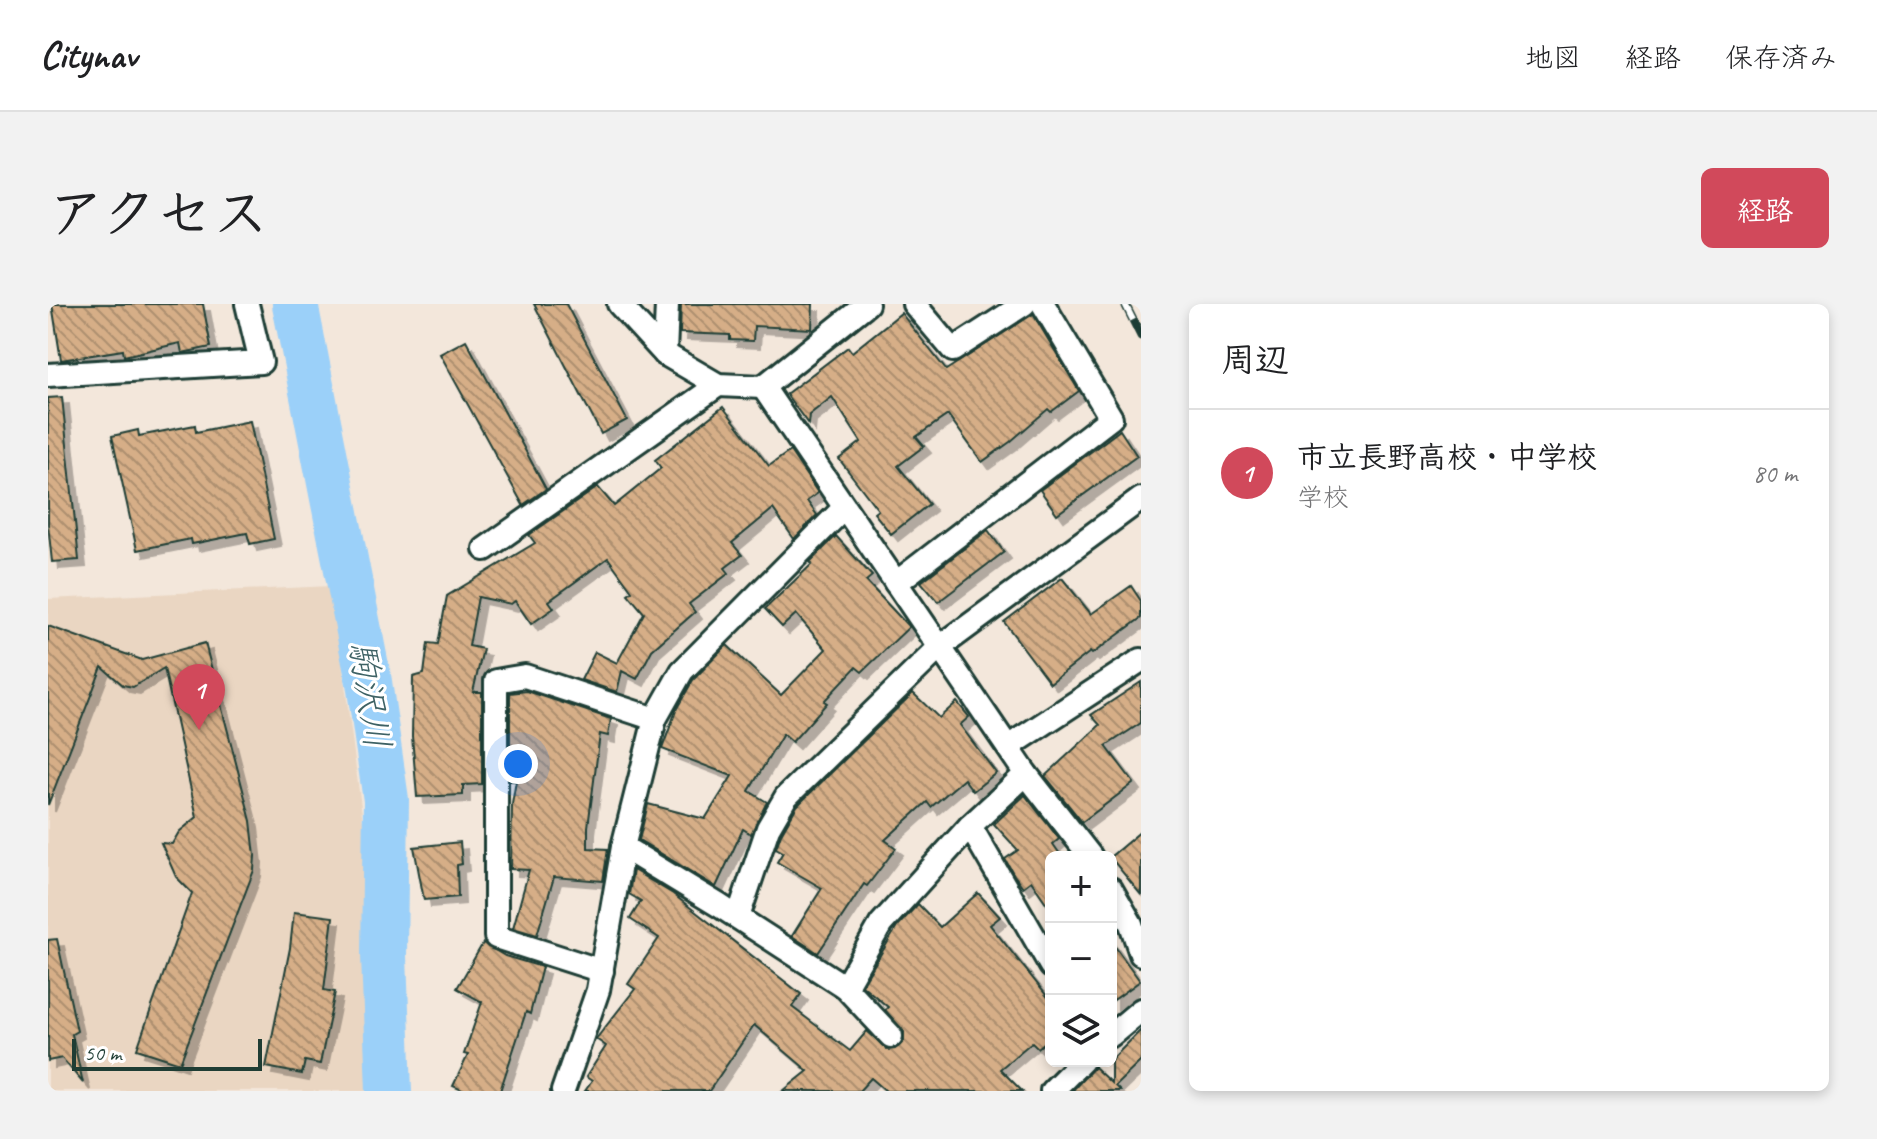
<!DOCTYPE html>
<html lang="ja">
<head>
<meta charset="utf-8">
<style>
	body { margin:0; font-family:Caveat,"Klee One",sans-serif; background:#f2f2f2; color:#202124 }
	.controls { position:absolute; right:24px; bottom:24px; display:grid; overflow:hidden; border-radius:12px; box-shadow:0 4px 12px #0003 }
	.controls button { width:72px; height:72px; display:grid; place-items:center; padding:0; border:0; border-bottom:2px solid #e0e0e0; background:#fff; color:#202124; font:40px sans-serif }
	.scale { position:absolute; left:24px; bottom:20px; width:190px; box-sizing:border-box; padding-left:8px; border:4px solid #1f3d34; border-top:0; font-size:22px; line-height:28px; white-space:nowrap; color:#1f3d34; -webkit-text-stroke:6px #fff; paint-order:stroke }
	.you { position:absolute; left:470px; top:460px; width:28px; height:28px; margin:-20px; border:6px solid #fff; border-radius:50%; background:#1a73e8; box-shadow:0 0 0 12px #1a73e833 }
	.badge { display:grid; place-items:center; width:52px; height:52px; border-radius:50%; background:#d1495b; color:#fff; font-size:26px; font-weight:700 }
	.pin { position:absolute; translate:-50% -66px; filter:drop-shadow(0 2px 4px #0008) }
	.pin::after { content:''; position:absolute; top:42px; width:28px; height:24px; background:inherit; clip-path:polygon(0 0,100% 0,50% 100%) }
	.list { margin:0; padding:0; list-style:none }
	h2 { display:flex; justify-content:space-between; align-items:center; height:104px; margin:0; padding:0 32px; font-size:34px }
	h2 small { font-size:26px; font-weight:400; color:#757577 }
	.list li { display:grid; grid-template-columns:52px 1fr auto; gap:24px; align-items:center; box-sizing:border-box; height:128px; padding:0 32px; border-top:2px solid #e0e0e0 }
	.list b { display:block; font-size:30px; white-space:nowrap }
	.list p { margin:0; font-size:26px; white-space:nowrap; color:#757577 }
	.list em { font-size:26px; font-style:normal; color:#757577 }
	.icon { flex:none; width:44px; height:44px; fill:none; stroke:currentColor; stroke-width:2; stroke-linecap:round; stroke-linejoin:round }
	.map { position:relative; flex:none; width:1093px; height:787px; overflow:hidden; border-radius:12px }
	header { display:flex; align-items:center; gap:48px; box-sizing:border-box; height:112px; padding:0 40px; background:#fff; border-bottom:2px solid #e0e0e0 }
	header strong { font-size:38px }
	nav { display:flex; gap:44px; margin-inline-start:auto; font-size:28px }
	.intro { display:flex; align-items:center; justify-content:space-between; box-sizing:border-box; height:192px; padding:0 48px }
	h1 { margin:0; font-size:56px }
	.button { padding:20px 36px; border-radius:12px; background:#d1495b; color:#fff; font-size:28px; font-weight:700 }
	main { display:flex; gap:48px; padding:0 48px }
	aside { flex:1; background:#fff; border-radius:12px; box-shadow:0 4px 12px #0003 }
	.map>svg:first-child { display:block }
</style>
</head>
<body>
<header>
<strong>Citynav</strong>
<nav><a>地図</a><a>経路</a><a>保存済み</a></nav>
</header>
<div class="intro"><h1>アクセス</h1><a class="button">経路</a></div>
<main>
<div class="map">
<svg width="1093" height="787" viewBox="0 0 1093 787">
	<defs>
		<pattern id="building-back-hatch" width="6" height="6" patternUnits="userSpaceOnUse" patternTransform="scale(2)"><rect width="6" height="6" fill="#d6ae87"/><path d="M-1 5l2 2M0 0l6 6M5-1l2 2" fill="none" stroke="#ad8f6f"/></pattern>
		<filter id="shadow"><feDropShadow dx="7" dy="7" stdDeviation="0" flood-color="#0004"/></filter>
	</defs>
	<rect width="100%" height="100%" fill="#f3e7db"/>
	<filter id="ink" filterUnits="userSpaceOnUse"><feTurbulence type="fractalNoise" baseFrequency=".0125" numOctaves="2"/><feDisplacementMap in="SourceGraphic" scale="16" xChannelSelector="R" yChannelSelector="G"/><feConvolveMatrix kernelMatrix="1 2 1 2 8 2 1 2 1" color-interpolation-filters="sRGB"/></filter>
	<g filter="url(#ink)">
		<polygon fill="#ead6c2" points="284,282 320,556 331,685 328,787 0,787 0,295"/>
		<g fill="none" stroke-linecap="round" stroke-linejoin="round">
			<polyline stroke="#9bd0f9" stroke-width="46" points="247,0 321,378 338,496 336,652 341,787"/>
		</g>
		<g fill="url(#building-back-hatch)" stroke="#1f3d34" stroke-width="2" filter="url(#shadow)">
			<polygon points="4,0 155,0 163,43 134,49 132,39 76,52 75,46 13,56"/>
			<polygon points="486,0 518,0 579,116 553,130"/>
			<polygon points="633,0 765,0 764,25 706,22 705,37 682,36 682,31 632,29"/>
			<polygon points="853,9 898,66 985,10 1031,87 1003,108 1000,105 962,138 934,158 900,111 868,133 876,142 850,162 881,200 843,230 826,209 830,206 791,155 813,138 784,93 761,111 760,120 738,90 800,43 804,48"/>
			<polygon points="418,36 498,185 475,201 392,50"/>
			<polygon points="14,93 31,256 4,258 0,220 0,94"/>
			<polygon points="675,103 721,162 742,147 770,189 759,197 769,211 746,235 725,205 684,239 694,251 677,264 681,269 641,300 647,308 604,346 589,375 574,367 569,388 533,376 547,348 569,359 596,309 580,290 584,287 560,254 501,297 506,304 483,320 467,297 463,300 430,293 421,342 435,345 425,388 434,388 434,480 415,481 415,491 369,493 364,432 365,373 376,370 380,339 390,340 399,292 487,239 481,231 550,183 566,202 613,164 607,156"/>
			<polygon points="202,117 226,235 202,240 199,229 144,240 143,235 89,246 64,132 90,126 91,132 147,121 148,128"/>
			<polygon points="1072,126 1089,152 1009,210 992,186"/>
			<polygon points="940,226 956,248 890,298 873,278"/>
			<polygon points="788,232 824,272 818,277 861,323 814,368 808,363 776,397 779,399 744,438 735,430 701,487 719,498 703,530 695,525 668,583 591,536 600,500 657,515 684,472 614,445 629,404 645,376 679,341 733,391 778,345 748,310 734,323 717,305 764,260 762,258"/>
			<polygon points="1014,274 1043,310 1083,282 1093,297 1093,314 1044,350 1042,348 1002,379 956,318"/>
			<polygon points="0,322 94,356 157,339 203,517 207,552 206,566 132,759 89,745 144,589 128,573 113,539 124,540 131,528 149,513 116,364 85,383 75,381 54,363 0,501"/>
			<polygon points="1093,378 1093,419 1058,442 1086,479 1034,518 997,472 1052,421 1043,411"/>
			<polygon points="479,387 563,415 560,432 552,430 540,523 540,544 560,545 555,577 506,573 489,631 465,624 481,566 463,565 464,500 468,477 462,477 462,389"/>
			<polygon points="865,389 891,414 909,398 921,413 912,421 948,469 925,487 916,475 883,503 879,498 837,536 848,544 819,582 816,580 770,649 744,632 774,584 729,558 735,548 728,544 733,530 749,502"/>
			<polygon points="977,491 1011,535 1005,540 1014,553 1003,553 1003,606 983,577 975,583 966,571 957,555 970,546 946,520"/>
			<polygon points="1093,527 1093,591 1062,553"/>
			<polygon points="412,538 414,560 409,561 410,593 376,596 366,543"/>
			<polygon points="585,566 625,590 753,690 744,703 802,747 819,727 840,746 847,745 856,737 856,728 837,706 840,703 814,681 849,623 870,600 892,623 930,589 952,613 942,621 1003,697 1003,733 990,744 984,738 952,765 974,787 838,787 823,774 811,787 735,787 760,767 706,721 661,787 537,787 544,777 538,773 558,742 548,735 587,685 580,680 611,634 582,615 593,597 581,590"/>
			<polygon points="246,608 285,613 276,686 287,688 272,760 257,757 254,770 218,763 242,644"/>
			<polygon points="9,635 29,727 24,730 35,779 14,754 0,757 0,636"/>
			<polygon points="1063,637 1092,677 1063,698"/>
			<polygon points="435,639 457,652 494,663 482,710 478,708 452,787 416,787 405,782 420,751 416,750 434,698 409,684"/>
			<polygon points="1093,726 1093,757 1067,782 1072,787 1024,787 1046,763 1063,779 1063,756"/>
		</g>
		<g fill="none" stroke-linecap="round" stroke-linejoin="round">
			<g stroke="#1f3d34" stroke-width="28">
				<g id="street">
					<polyline points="571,0 617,50 670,81 715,83 819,0"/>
					<polyline points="866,0 905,46 976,0"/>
					<polyline points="617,50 619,0"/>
					<polyline points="0,71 213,58 199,0"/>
					<polyline points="715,83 978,470 1043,553"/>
					<polyline points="437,245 670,81"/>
					<polyline points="848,279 1063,114 995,0"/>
					<polyline points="960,443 1093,356"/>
					<polyline points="922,522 1003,662"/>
					<polyline points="575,543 672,602 797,683 843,732"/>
					<polyline points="1063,585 1083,620 1093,650"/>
					<polyline points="690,613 720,524 738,493 892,343 1093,195"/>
					<polyline points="554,667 448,633 448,377 477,372 607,415"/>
					<polyline points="797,683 833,620 922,522 978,470"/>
					<polyline points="1063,731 1093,706"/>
					<polyline points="515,787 550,686 575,543 607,415 634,367 796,204"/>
					<polyline points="1004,787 1034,757"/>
				</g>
			</g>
			<use href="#street" stroke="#fff" stroke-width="22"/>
			<g stroke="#1f3d34" stroke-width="9">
				<polyline id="rail" points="1077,0 1093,32"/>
			</g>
			<use href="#rail" stroke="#fff" stroke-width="6" stroke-dasharray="18" stroke-linecap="butt"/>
		</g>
	</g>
	<g text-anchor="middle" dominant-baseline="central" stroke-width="6" stroke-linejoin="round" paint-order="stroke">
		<g font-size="36" font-style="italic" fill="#3e6265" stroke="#fff">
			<text transform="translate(322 391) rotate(81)">駒沢川</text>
		</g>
	</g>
</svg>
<div class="controls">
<button>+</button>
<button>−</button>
<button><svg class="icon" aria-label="layers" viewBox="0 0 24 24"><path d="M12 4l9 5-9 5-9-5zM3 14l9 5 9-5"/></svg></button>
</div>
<div class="scale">50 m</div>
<div class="you"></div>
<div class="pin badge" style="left:151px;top:426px">1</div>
</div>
<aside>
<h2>周辺<small></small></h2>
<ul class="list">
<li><span class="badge">1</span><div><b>市立長野高校・中学校</b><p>学校</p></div><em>80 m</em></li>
</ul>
</aside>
</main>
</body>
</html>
